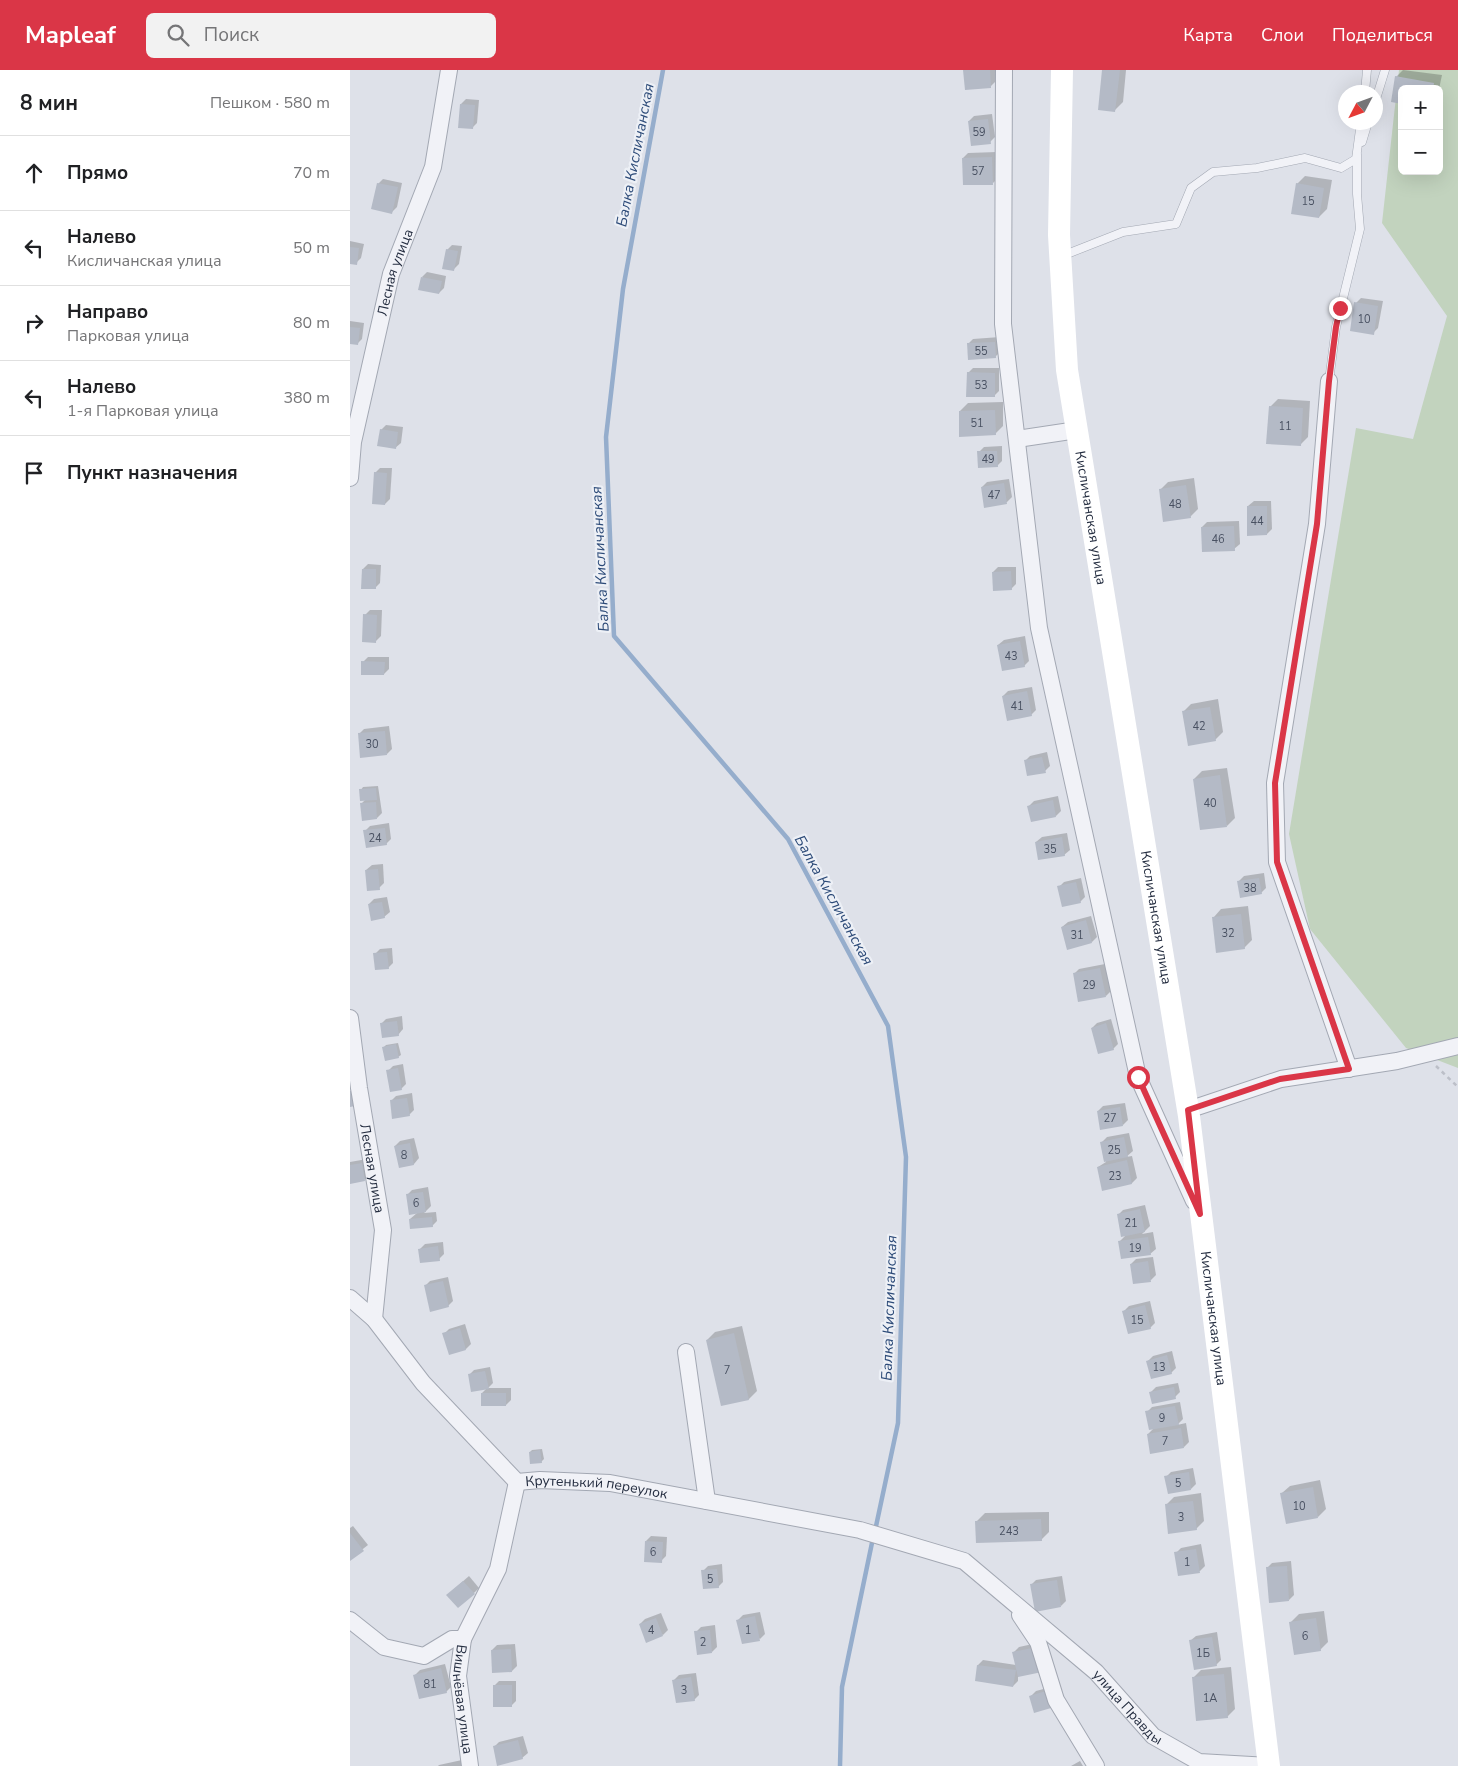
<!DOCTYPE html>
<html lang="ru">
<head>
<meta charset="utf-8">
<style>
	body { margin:0; font-family:"Nunito Sans",sans-serif; background:#f2f2f2; color:#202124 }
	.controls { position:absolute; right:15px; top:15px; display:grid; overflow:hidden; border-radius:8px; box-shadow:0 5px 20px #0002 }
	.controls button { width:45px; height:45px; display:grid; place-items:center; padding:0; border:0; border-bottom:1px solid #e0e0e0; background:#fff; color:#202124; font:25px sans-serif }
	.compass { position:absolute; left:988px; top:15px; width:45px; height:45px; border-radius:50%; background:#fff; box-shadow:0 5px 20px #0002; rotate:229deg }
	.stop { position:absolute; width:15px; height:15px; margin:-11px; border:4px solid #da3647; border-radius:50%; background:#fff }
	.stop.end { background:#da3647; border-color:#fff; box-shadow:0 1px 5px #0008 }
	.list { margin:0; padding:0; list-style:none }
	h2 { display:flex; justify-content:space-between; align-items:center; height:65px; margin:0; padding:0 20px; font-size:21px }
	h2 small { font-size:16px; font-weight:400; color:#757577 }
	.list li { display:grid; grid-template-columns:32px 1fr auto; gap:15px; align-items:center; box-sizing:border-box; height:75px; padding:0 20px; border-top:1px solid #e0e0e0 }
	.list b { display:block; font-size:19px; white-space:nowrap }
	.list p { margin:0; font-size:16px; white-space:nowrap; color:#757577 }
	.list em { font-size:16px; font-style:normal; color:#757577 }
	.icon { flex:none; width:28px; height:28px; fill:none; stroke:currentColor; stroke-width:2; stroke-linecap:round; stroke-linejoin:round }
	.map { position:relative; flex:none; width:1108px; height:1696px; overflow:hidden }
	header { display:flex; align-items:center; gap:30px; box-sizing:border-box; height:70px; padding:0 25px; background:#da3647; color:#fff }
	header strong { font-size:24px }
	nav { display:flex; gap:28px; margin-inline-start:auto; font-size:18px }
	.search { width:350px; height:45px; background:#f2f2f2; display:flex; align-items:center; gap:12px; box-sizing:border-box; padding:0 18px; border-radius:8px; color:#757577; font-size:19px }
	main { display:flex }
	aside { flex:1; background:#fff }
	.map>svg:first-child { display:block }
</style>
</head>
<body>
<header>
<strong>Mapleaf</strong>
<div class="search"><svg class="icon" aria-label="search" viewBox="0 0 24 24"><circle cx="10" cy="10" r="6"/><path d="M15 15l6 6"/></svg>Поиск</div>
<nav><a>Карта</a><a>Слои</a><a>Поделиться</a></nav>
</header>
<main>
<aside>
<h2>8 мин<small>Пешком · 580 m</small></h2>
<ul class="list">
<li><svg class="icon" aria-label="ahead" viewBox="0 0 24 24"><path d="M12 20V5M6 11l6-6 6 6"/></svg><div><b>Прямо</b></div><em>70 m</em></li>
<li><svg class="icon" aria-label="left" viewBox="0 0 24 24"><path d="M17 20v-9H6M10 6l-5 5 5 5"/></svg><div><b>Налево</b><p>Кисличанская улица</p></div><em>50 m</em></li>
<li><svg class="icon" aria-label="right" viewBox="0 0 24 24"><path d="M7 20v-9h11M14 6l5 5-5 5"/></svg><div><b>Направо</b><p>Парковая улица</p></div><em>80 m</em></li>
<li><svg class="icon" aria-label="left" viewBox="0 0 24 24"><path d="M17 20v-9H6M10 6l-5 5 5 5"/></svg><div><b>Налево</b><p>1-я Парковая улица</p></div><em>380 m</em></li>
<li><svg class="icon" aria-label="arrive" viewBox="0 0 24 24"><path d="M6 21V4h12l-3 4 3 4H6"/></svg><div><b>Пункт назначения</b></div></li>
</ul>
</aside>
<div class="map">
<svg width="1108" height="1696" viewBox="0 0 1108 1696">
	<rect width="100%" height="100%" fill="#dee1e9"/>
	<path fill="#c2d3be" fill-rule="evenodd" d="M1049,0H1108V998L1056,978L960,859L939,764L1006,358L1063,369L1097,246L1032,153ZM1052,19H1089V101H1052Z"/>
	<g fill="#0003">
		<polygon points="614,0 645,0 645,12 640,17"/>
		<polygon points="753,0 776,0 773,32 765,40"/>
		<polygon points="1053,0 1092,5 1089,19 1052,19 1046,7"/>
		<polygon points="116,29 129,30 127,53 122,58 111,34"/>
		<polygon points="642,44 645,67 640,72 619,51 624,46"/>
		<polygon points="647,82 648,108 643,113 613,88 618,83"/>
		<polygon points="955,106 982,110 977,139 969,147 947,114"/>
		<polygon points="33,109 52,113 47,137 42,142 28,114"/>
		<polygon points="0,171 14,174 11,188 6,193 0,192"/>
		<polygon points="102,175 112,176 109,194 104,199 97,180"/>
		<polygon points="77,202 96,206 94,218 89,223 72,207"/>
		<polygon points="1011,228 1033,231 1028,258 1023,263 1006,233"/>
		<polygon points="0,251 14,253 12,269 7,274 0,273"/>
		<polygon points="650,267 650,282 645,287 618,274 623,269"/>
		<polygon points="623,298 649,298 649,321 644,326 618,303"/>
		<polygon points="928,329 960,331 958,367 950,375 920,337"/>
		<polygon points="653,332 653,356 645,364 610,341 618,333"/>
		<polygon points="36,355 53,357 51,373 45,378 31,360"/>
		<polygon points="652,376 652,391 647,396 629,382 634,377"/>
		<polygon points="30,398 42,398 40,429 35,434 25,403"/>
		<polygon points="844,408 848,439 840,447 810,420 818,412"/>
		<polygon points="659,409 662,427 657,432 635,436 632,417 637,412"/>
		<polygon points="904,431 921,431 922,459 917,464 898,436"/>
		<polygon points="889,451 890,474 884,479 852,457 857,452"/>
		<polygon points="18,494 31,495 30,513 25,518 13,499"/>
		<polygon points="648,497 666,497 666,514 661,519 643,502"/>
		<polygon points="20,540 32,540 31,566 26,571 15,545"/>
		<polygon points="675,566 679,591 674,596 648,575 654,570"/>
		<polygon points="18,587 39,587 39,599 34,604 13,592"/>
		<polygon points="682,617 686,640 681,645 653,626 658,621"/>
		<polygon points="868,629 873,662 865,670 833,642 841,634"/>
		<polygon points="39,656 42,679 37,684 9,664 14,659"/>
		<polygon points="697,682 700,696 695,701 675,691 680,686"/>
		<polygon points="877,698 885,748 877,756 844,709 852,701"/>
		<polygon points="28,716 32,743 27,748 11,734 16,729 11,720 13,717"/>
		<polygon points="708,726 711,741 706,746 679,736 684,731"/>
		<polygon points="39,753 41,769 36,774 15,761 20,756"/>
		<polygon points="717,763 720,780 714,785 686,772 692,767"/>
		<polygon points="33,794 34,813 29,818 16,800 22,795"/>
		<polygon points="914,803 916,818 911,823 889,811 894,806"/>
		<polygon points="731,808 735,827 730,832 709,817 714,812"/>
		<polygon points="37,827 40,842 34,847 19,834 24,829"/>
		<polygon points="898,836 902,870 894,878 864,847 871,839"/>
		<polygon points="741,846 747,867 742,872 712,857 718,852"/>
		<polygon points="42,878 43,893 38,898 25,884 30,879"/>
		<polygon points="755,894 761,921 756,926 724,904 729,899"/>
		<polygon points="52,946 53,959 48,965 31,954 36,949"/>
		<polygon points="761,949 768,974 763,979 742,958 747,953"/>
		<polygon points="48,973 51,985 48,987 34,977 36,975"/>
		<polygon points="53,994 56,1014 51,1019 38,1001 43,996"/>
		<polygon points="62,1023 64,1040 59,1045 41,1031 46,1026"/>
		<polygon points="775,1033 778,1050 773,1055 748,1041 753,1036"/>
		<polygon points="779,1063 783,1081 776,1087 782,1086 787,1108 782,1113 753,1119 748,1097 756,1092 752,1072 757,1067"/>
		<polygon points="64,1068 69,1088 64,1094 50,1096 45,1076 50,1071"/>
		<polygon points="17,1089 19,1105 14,1110 0,1112 0,1092"/>
		<polygon points="78,1117 81,1136 74,1143 86,1142 87,1151 82,1156 60,1149 67,1143 57,1125 62,1120"/>
		<polygon points="795,1135 800,1156 792,1164 803,1162 806,1179 800,1184 770,1171 776,1165 768,1145 773,1140"/>
		<polygon points="93,1172 94,1184 89,1189 70,1179 75,1174"/>
		<polygon points="803,1187 806,1205 801,1210 784,1213 781,1194 786,1189"/>
		<polygon points="98,1207 103,1231 98,1236 75,1216 80,1211"/>
		<polygon points="800,1231 805,1253 800,1258 774,1241 779,1236"/>
		<polygon points="115,1254 121,1274 116,1279 100,1283 94,1264 99,1259"/>
		<polygon points="392,1256 407,1321 399,1329 372,1335 357,1270 365,1262"/>
		<polygon points="822,1281 826,1298 821,1303 798,1291 803,1286"/>
		<polygon points="140,1297 143,1313 138,1318 161,1318 161,1330 156,1335 132,1323 137,1318 119,1305 124,1300"/>
		<polygon points="828,1313 830,1322 825,1327 801,1322 806,1317"/>
		<polygon points="830,1332 833,1349 827,1355 836,1353 839,1372 834,1377 798,1364 804,1358 797,1342 802,1337"/>
		<polygon points="192,1379 194,1389 191,1392 180,1382 182,1380"/>
		<polygon points="843,1398 846,1414 841,1419 816,1407 821,1402"/>
		<polygon points="970,1410 976,1439 968,1447 932,1423 940,1416"/>
		<polygon points="851,1423 854,1451 846,1459 816,1435 824,1427"/>
		<polygon points="699,1442 699,1462 691,1470 627,1451 635,1443"/>
		<polygon points="3,1456 18,1475 0,1489 0,1458"/>
		<polygon points="301,1466 317,1467 316,1486 311,1491 296,1471"/>
		<polygon points="851,1474 855,1496 850,1501 829,1505 826,1483 831,1478"/>
		<polygon points="941,1491 944,1525 939,1530 917,1498 922,1493"/>
		<polygon points="372,1494 373,1512 368,1517 353,1501 358,1496"/>
		<polygon points="119,1506 129,1518 124,1523 103,1520"/>
		<polygon points="712,1506 716,1531 711,1536 681,1515 686,1510"/>
		<polygon points="974,1541 978,1572 970,1580 941,1552 949,1544"/>
		<polygon points="410,1542 415,1564 410,1569 388,1550 393,1545"/>
		<polygon points="311,1543 318,1560 313,1565 290,1554 295,1549"/>
		<polygon points="365,1555 367,1577 362,1582 346,1562 351,1557"/>
		<polygon points="867,1562 871,1590 866,1595 840,1571 846,1566"/>
		<polygon points="692,1572 668,1606 668,1611 663,1616 626,1610 628,1595 633,1590 666,1595 664,1582 669,1577"/>
		<polygon points="165,1574 167,1596 162,1601 142,1580 147,1575"/>
		<polygon points="95,1594 101,1617 96,1622 65,1605 70,1600"/>
		<polygon points="881,1597 885,1639 877,1647 843,1608 851,1600"/>
		<polygon points="346,1603 349,1625 344,1630 324,1610 329,1605"/>
		<polygon points="149,1611 166,1611 166,1631 161,1636 144,1616"/>
		<polygon points="701,1617 705,1632 681,1626 686,1621"/>
		<polygon points="173,1666 178,1683 172,1688 144,1677 149,1672"/>
		<polygon points="112,1690 113,1696 88,1696 89,1695"/>
		<polygon points="730,1691 733,1696 721,1696"/>
	</g>
	<g fill="none" stroke-linecap="round" stroke-linejoin="round">
		<g stroke="#95adcc" stroke-width="4.5">
			<polyline points="313,0 273,219 256,367 264,566 438,769 538,956 556,1087 548,1353 525,1461"/>
			<polyline points="490,1696 492,1617 523,1468"/>
		</g>
	</g>
	<g fill="#b4bac6">
		<polygon points="613,0 640,0 641,18 615,20"/>
		<polygon points="752,0 770,0 765,42 748,40"/>
		<polygon points="1045,6 1084,13 1083,19 1052,19 1052,34 1041,32"/>
		<polygon points="110,34 125,35 123,59 108,58"/>
		<polygon points="638,49 641,74 621,76 618,51"/>
		<polygon points="642,87 643,115 613,115 612,88"/>
		<polygon points="27,113 48,117 42,144 21,139"/>
		<polygon points="946,113 974,118 969,148 941,144"/>
		<polygon points="0,177 9,178 7,195 0,194"/>
		<polygon points="96,179 108,181 104,201 92,199"/>
		<polygon points="71,207 92,211 89,224 68,220"/>
		<polygon points="1004,232 1028,236 1024,265 1000,261"/>
		<polygon points="0,257 10,258 8,275 0,274"/>
		<polygon points="645,272 646,288 618,290 617,273"/>
		<polygon points="617,302 645,303 645,327 616,327"/>
		<polygon points="919,336 953,338 951,376 916,374"/>
		<polygon points="645,340 646,365 609,367 609,341"/>
		<polygon points="30,359 48,362 46,379 27,376"/>
		<polygon points="627,381 647,381 648,397 628,398"/>
		<polygon points="24,402 37,403 35,435 22,434"/>
		<polygon points="654,413 657,434 634,438 631,417"/>
		<polygon points="836,415 841,448 813,452 809,419"/>
		<polygon points="897,436 917,436 917,465 897,466"/>
		<polygon points="884,456 885,481 852,482 851,457"/>
		<polygon points="12,499 26,499 26,519 11,519"/>
		<polygon points="661,501 662,520 643,521 642,502"/>
		<polygon points="13,544 27,545 26,573 12,572"/>
		<polygon points="670,571 675,597 652,601 647,575"/>
		<polygon points="11,591 35,592 34,605 11,605"/>
		<polygon points="677,621 682,646 657,651 652,626"/>
		<polygon points="860,637 866,671 838,676 832,641"/>
		<polygon points="35,661 37,685 10,688 8,663"/>
		<polygon points="692,687 696,703 677,706 674,690"/>
		<polygon points="870,705 877,757 850,760 843,709"/>
		<polygon points="26,718 27,730 10,731 9,719"/>
		<polygon points="703,730 706,747 681,752 677,736"/>
		<polygon points="26,732 27,749 12,751 10,733"/>
		<polygon points="35,758 37,775 16,778 13,760"/>
		<polygon points="712,767 715,786 688,790 685,772"/>
		<polygon points="28,799 30,820 17,821 15,800"/>
		<polygon points="909,808 912,824 890,828 887,811"/>
		<polygon points="726,812 731,833 712,837 707,816"/>
		<polygon points="32,832 35,848 21,851 18,834"/>
		<polygon points="891,844 895,879 866,883 862,847"/>
		<polygon points="736,850 742,873 717,880 711,857"/>
		<polygon points="37,882 39,899 25,900 23,883"/>
		<polygon points="750,898 756,927 728,932 723,903"/>
		<polygon points="47,951 49,966 32,968 30,953"/>
		<polygon points="756,953 764,980 748,984 741,958"/>
		<polygon points="46,974 49,988 35,991 32,977"/>
		<polygon points="48,998 52,1020 40,1022 36,1000"/>
		<polygon points="0,1021 3,1021 5,1036 0,1037"/>
		<polygon points="57,1028 60,1046 42,1049 40,1030"/>
		<polygon points="770,1037 773,1056 750,1060 747,1041"/>
		<polygon points="774,1067 778,1087 754,1092 750,1072"/>
		<polygon points="60,1073 64,1095 49,1098 44,1076"/>
		<polygon points="777,1090 782,1114 752,1121 747,1097"/>
		<polygon points="12,1093 15,1111 0,1114 0,1095"/>
		<polygon points="73,1122 76,1142 59,1145 56,1124"/>
		<polygon points="790,1139 795,1162 771,1167 767,1144"/>
		<polygon points="82,1147 83,1157 60,1159 59,1149"/>
		<polygon points="798,1167 801,1185 771,1189 768,1171"/>
		<polygon points="88,1176 90,1191 70,1193 68,1179"/>
		<polygon points="798,1191 801,1212 783,1214 780,1194"/>
		<polygon points="93,1211 99,1237 80,1242 74,1215"/>
		<polygon points="795,1235 801,1259 778,1264 772,1241"/>
		<polygon points="110,1258 116,1280 99,1285 92,1263"/>
		<polygon points="384,1263 399,1330 371,1336 356,1270"/>
		<polygon points="817,1285 822,1304 801,1309 796,1291"/>
		<polygon points="135,1301 139,1319 121,1322 118,1304"/>
		<polygon points="824,1317 826,1329 802,1334 799,1322"/>
		<rect x="131" y="1323" width="25" height="13"/>
		<polygon points="825,1336 829,1355 799,1360 795,1341"/>
		<polygon points="831,1358 834,1378 800,1384 797,1364"/>
		<polygon points="190,1380 192,1393 180,1394 179,1382"/>
		<polygon points="839,1402 841,1420 818,1424 814,1406"/>
		<polygon points="963,1417 968,1448 936,1454 930,1423"/>
		<polygon points="843,1431 847,1460 818,1464 815,1434"/>
		<polygon points="691,1449 692,1471 626,1473 625,1451"/>
		<polygon points="0,1463 14,1481 0,1491"/>
		<polygon points="295,1471 313,1472 312,1493 294,1492"/>
		<polygon points="846,1479 850,1503 828,1506 824,1482"/>
		<polygon points="937,1496 939,1531 919,1533 916,1497"/>
		<polygon points="367,1499 369,1518 353,1519 351,1500"/>
		<polygon points="707,1510 711,1537 685,1542 680,1514"/>
		<polygon points="113,1511 125,1524 108,1538 96,1525"/>
		<polygon points="405,1546 410,1571 392,1574 386,1550"/>
		<polygon points="306,1548 313,1566 296,1573 289,1554"/>
		<polygon points="966,1548 971,1581 944,1585 939,1552"/>
		<polygon points="360,1560 362,1583 347,1585 344,1561"/>
		<polygon points="862,1567 867,1596 844,1600 839,1570"/>
		<polygon points="687,1577 692,1602 668,1607 662,1582"/>
		<polygon points="161,1579 162,1602 142,1603 141,1580"/>
		<polygon points="627,1595 666,1600 663,1617 625,1611"/>
		<polygon points="91,1598 97,1623 69,1629 63,1605"/>
		<polygon points="874,1604 878,1648 846,1651 842,1607"/>
		<polygon points="341,1607 345,1631 326,1633 322,1610"/>
		<rect x="143" y="1615" width="19" height="22"/>
		<polygon points="696,1621 701,1638 684,1643 679,1626"/>
		<polygon points="168,1670 173,1689 147,1696 143,1676"/>
	</g>
	<g fill="none" stroke-linecap="round" stroke-linejoin="round">
		<g stroke="#a3a8b3" stroke-width="9">
			<g id="lane">
				<polyline points="1015,22 1017,0"/>
				<polyline points="1026,29 1035,0"/>
				<polyline points="1012,72 1018,52"/>
				<polyline points="712,186 773,162 826,154 841,118 863,102 907,98 955,88 991,98 1006,89 1011,52"/>
				<polyline points="979,311 986,257 1010,159 1007,124 1007,85"/>
			</g>
		</g>
		<g stroke="#a3a8b3" stroke-width="18">
			<g id="street">
				<polyline points="654,0 653,254 689,558 788,1007 844,1131"/>
				<polyline points="979,311 967,454 925,713 927,792 999,999"/>
				<polyline points="667,369 727,360"/>
				<path id="s1" d="M0,408L3,372L41,204L83,97L99,0"/>
				<path id="s2" d="M0,948L9,1018L33,1160L24,1249"/>
				<polyline points="838,1040 931,1009 1047,991 1108,976"/>
				<path id="s3" d="M0,1228L24,1249L73,1313L167,1412L190,1410L260,1413L510,1460L614,1491L746,1602L803,1666L849,1692L919,1696"/>
				<polyline points="336,1282 357,1431"/>
				<polyline points="670,1545 688,1572 706,1630 746,1696"/>
				<path id="s4" d="M0,1550L34,1577L74,1586L102,1569H113L108,1606L120,1696"/>
				<polyline points="113,1569 148,1499 167,1412"/>
			</g>
		</g>
		<polyline stroke="#bcbfc8" stroke-width="2.5" stroke-dasharray="4 4" stroke-linecap="butt" points="1086,996 1108,1017"/>
		<use href="#lane" stroke="#f1f2f7" stroke-width="8"/>
		<use href="#street" stroke="#f1f2f7" stroke-width="16"/>
		<path stroke="#fff" stroke-width="22" id="s5" d="M712,0L709,165L717,300L839,1046L919,1696"/>
	</g>
	<g fill="none" stroke-linecap="round" stroke-linejoin="round">
		<polyline stroke="#da3647" stroke-width="6" points="788,1007 850,1144 838,1040 930,1009 999,999 927,792 925,713 967,454 979,311 986,257 990,238"/>
	</g>
	<g text-anchor="middle" dominant-baseline="central" stroke-width="4.5" stroke-linejoin="round" paint-order="stroke">
		<g font-size="11" fill="#495162">
			<text x="629" y="62">59</text>
			<text x="628" y="101">57</text>
			<text x="958" y="131">15</text>
			<text x="1014" y="249">10</text>
			<text x="631" y="281">55</text>
			<text x="631" y="315">53</text>
			<text x="627" y="353">51</text>
			<text x="935" y="356">11</text>
			<text x="638" y="389">49</text>
			<text x="644" y="425">47</text>
			<text x="825" y="434">48</text>
			<text x="907" y="451">44</text>
			<text x="868" y="469">46</text>
			<text x="661" y="586">43</text>
			<text x="667" y="636">41</text>
			<text x="849" y="656">42</text>
			<text x="22" y="674">30</text>
			<text x="860" y="733">40</text>
			<text x="25" y="768">24</text>
			<text x="700" y="779">35</text>
			<text x="900" y="818">38</text>
			<text x="878" y="863">32</text>
			<text x="727" y="865">31</text>
			<text x="739" y="915">29</text>
			<text x="760" y="1048">27</text>
			<text x="764" y="1080">25</text>
			<text x="54" y="1085">8</text>
			<text x="765" y="1106">23</text>
			<text x="66" y="1133">6</text>
			<text x="781" y="1153">21</text>
			<text x="785" y="1178">19</text>
			<text x="787" y="1250">15</text>
			<text x="809" y="1297">13</text>
			<text x="377" y="1300">7</text>
			<text x="812" y="1348">9</text>
			<text x="815" y="1371">7</text>
			<text x="828" y="1413">5</text>
			<text x="949" y="1436">10</text>
			<text x="831" y="1447">3</text>
			<text x="659" y="1461">243</text>
			<text x="303" y="1482">6</text>
			<text x="837" y="1492">1</text>
			<text x="360" y="1509">5</text>
			<text x="301" y="1560">4</text>
			<text x="398" y="1560">1</text>
			<text x="955" y="1566">6</text>
			<text x="353" y="1572">2</text>
			<text x="853" y="1583">1Б</text>
			<text x="80" y="1614">81</text>
			<text x="334" y="1620">3</text>
			<text x="860" y="1628">1А</text>
		</g>
		<g font-size="14" fill="#252e41" stroke="#edf0f6">
			<text stroke="none"><textPath href="#s1" startOffset="211">Лесная улица</textPath></text>
			<text stroke="none"><textPath href="#s5" startOffset="450">Кисличанская улица</textPath></text>
			<text stroke="none"><textPath href="#s5" startOffset="855">Кисличанская улица</textPath></text>
			<text stroke="none"><textPath href="#s2" startOffset="152">Лесная улица</textPath></text>
			<text stroke="none"><textPath href="#s5" startOffset="1260">Кисличанская улица</textPath></text>
			<text stroke="none"><textPath href="#s3" startOffset="329">Крутенький переулок</textPath></text>
			<text stroke="none"><textPath href="#s4" startOffset="189">Вишнёвая улица</textPath></text>
			<text stroke="none"><textPath href="#s3" startOffset="925">улица Правды</textPath></text>
		</g>
		<g font-size="15" font-style="italic" fill="#2c4a78" stroke="#edf0f6">
			<text transform="translate(285 85) rotate(-79)">Балка Кисличанская</text>
			<text transform="translate(250 489) rotate(-93)">Балка Кисличанская</text>
			<text transform="translate(484 830) rotate(61)">Балка Кисличанская</text>
			<text transform="translate(539 1238) rotate(-88)">Балка Кисличанская</text>
		</g>
	</g>
</svg>
<div class="controls">
<button>+</button>
<button>−</button>
</div>
<svg class="compass" viewBox="-18 -18 36 36"><path d="M0-13l5 13h-10z" fill="#e53935"/><path d="M0 13l5-13h-10z" fill="#757577"/></svg>
<div class="stop" style="left:788px;top:1007px"></div>
<div class="stop end" style="left:990px;top:238px"></div>
</div>
</main>
</body>
</html>
